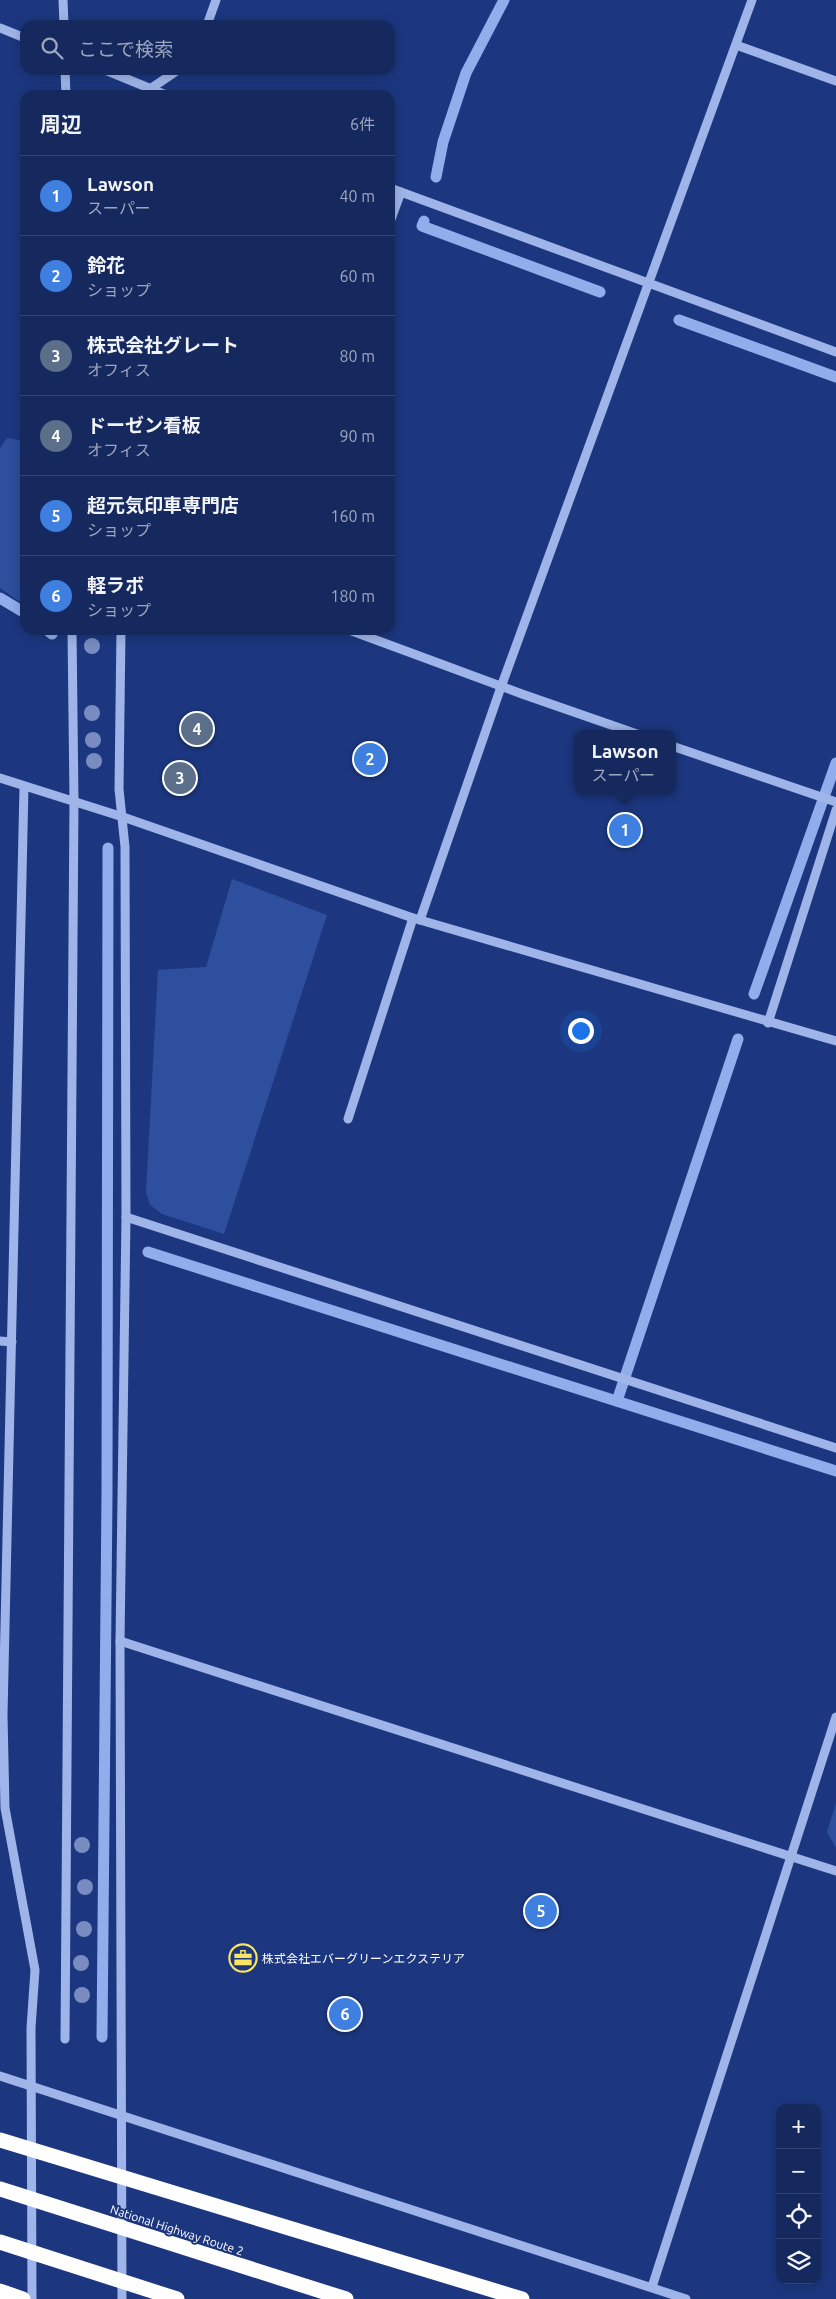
<!DOCTYPE html>
<html lang="ja">
<head>
<meta charset="utf-8">
<style>
	body { margin:0; font-family:Ubuntu,"Noto Sans JP",sans-serif; background:#223568; color:#f1f3f6 }
	.controls { position:absolute; right:15px; bottom:15px; display:grid; overflow:hidden; border-radius:10px; box-shadow:0 2px 12px #0003 }
	.controls button { width:45px; height:45px; display:grid; place-items:center; padding:0; border:0; border-bottom:1px solid #344574; background:#15295f; color:#f1f3f6; font:25px sans-serif }
	.you { position:absolute; left:580px; top:1030px; width:18px; height:18px; margin:-12px; border:4px solid #fff; border-radius:50%; background:#1a73e8; box-shadow:0 0 0 8px #1a73e833 }
	.badge { display:grid; place-items:center; width:32px; height:32px; border-radius:50%; background:#ea580c; color:#fff; font-size:16px; font-weight:700 }
	.pin { position:absolute; translate:-50% -50%; border:2px solid #fff; box-shadow:0 1px 5px #0006 }
	.popup { position:absolute; left:574px; top:730px; width:102px; height:65px; box-sizing:border-box; display:grid; place-content:center; border-radius:10px; background:#15295f; filter:drop-shadow(0 1px 4px #0005); font-size:16px; white-space:nowrap; color:#9da6bd }
	.popup b { font-size:19px; color:#f1f3f6 }
	.popup::after { content:''; position:absolute; left:50%; top:100%; margin-left:-10px; border:10px solid transparent; border-top-color:#15295f }
	.list { margin:0; padding:0; list-style:none }
	h2 { display:flex; justify-content:space-between; align-items:center; height:65px; margin:0; padding:0 20px; font-size:21px }
	h2 small { font-size:16px; font-weight:400; color:#9da6bd }
	.list li { display:grid; grid-template-columns:32px 1fr auto; gap:15px; align-items:center; box-sizing:border-box; height:80px; padding:0 20px; border-top:1px solid #344574 }
	.list b { display:block; font-size:19px; white-space:nowrap }
	.list p { margin:0; font-size:16px; white-space:nowrap; color:#9da6bd }
	.list em { font-size:16px; font-style:normal; color:#9da6bd }
	.icon { flex:none; width:28px; height:28px; fill:none; stroke:currentColor; stroke-width:2; stroke-linecap:round; stroke-linejoin:round }
	.map { position:relative; flex:none; width:836px; height:2299px; overflow:hidden }
	.search { position:absolute; background:#15295f; box-shadow:0 2px 12px #0003; left:20px; top:20px; width:375px; height:55px; display:flex; align-items:center; gap:12px; box-sizing:border-box; padding:0 18px; border-radius:15px; color:#9da6bd; font-size:19px }
	.panel { position:absolute; background:#15295f; box-shadow:0 2px 12px #0003; left:20px; top:90px; width:375px; height:545px; border-radius:15px }
	.map>svg:first-child { display:block }
</style>
</head>
<body>
<div class="map">
<svg width="836" height="2299" viewBox="0 0 836 2299">
	<rect width="100%" height="100%" fill="#1c377f"/>
	<g fill="#2e4f9e">
		<polygon points="7,438 25,441 25,605 0,588 0,448"/>
		<polygon points="232,879 327,915 224,1234 162,1214 150,1205 146,1192 158,970 206,967"/>
		<polygon points="836,1803 836,1848 827,1832"/>
	</g>
	<g fill="none" stroke-linecap="round" stroke-linejoin="round">
		<g stroke="#92adeb" stroke-width="11">
			<polyline points="436,177 443,142 466,73 504,0"/>
			<polyline points="424,221 422,226 600,292"/>
			<polyline points="679,320 836,377"/>
			<polyline points="0,598 25,613"/>
			<polyline points="47,630 52,634"/>
			<polyline points="754,994 836,763"/>
			<polyline points="148,1252 836,1471"/>
			<polyline points="617,1401 738,1039"/>
			<polyline points="102,2037 107,1494 108,848"/>
		</g>
		<g stroke="#9fb5e9" stroke-width="9">
			<polyline points="63,0 64,25"/>
			<polyline points="207,25 216,0"/>
			<polyline points="0,28 25,38"/>
			<polyline points="736,45 836,81"/>
			<polyline points="65,70 66,95"/>
			<polyline points="105,70 166,95"/>
			<polyline points="150,89 178,70"/>
			<polyline points="390,188 836,352"/>
			<polyline points="390,222 401,192"/>
			<polyline points="121,630 119,789 125,847 126,1217 120,1641 122,2299"/>
			<polyline points="349,630 522,694 637,734"/>
			<polyline points="672,746 836,802"/>
			<polyline points="0,778 123,817 413,918 836,1041"/>
			<polyline points="24,787 3,1715 5,1808 35,1970 31,2028 32,2299"/>
			<polyline points="420,920 501,687 752,0"/>
			<polyline points="768,1023 836,810"/>
			<polyline points="348,1119 413,918"/>
			<polyline points="126,1217 836,1448"/>
			<polyline points="0,1341 12,1342"/>
			<polyline points="120,1641 836,1871"/>
			<polyline points="65,2039 74,801 72,630"/>
			<polyline points="0,2076 686,2299"/>
			<polyline points="652,2287 836,1717"/>
		</g>
		<polyline stroke="#fff" stroke-width="15" points="0,2291 23,2299"/>
		<g stroke="#fff" stroke-width="15">
			<polyline points="0,2140 522,2299"/>
			<polyline points="0,2189 346,2299"/>
			<polyline points="0,2242 177,2299"/>
		</g>
	</g>
	<g fill="#788cc1">
		<circle cx="92" cy="646" r="8"/>
		<circle cx="92" cy="713" r="8"/>
		<circle cx="93" cy="740" r="8"/>
		<circle cx="94" cy="761" r="8"/>
		<circle cx="82" cy="1845" r="8"/>
		<circle cx="85" cy="1887" r="8"/>
		<circle cx="84" cy="1929" r="8"/>
		<circle cx="81" cy="1963" r="8"/>
		<circle cx="82" cy="1995" r="8"/>
	</g>
	<defs>
		<g id="office-ring" transform="scale(1.4375)"><circle r="9.5" fill="#1c377f" stroke="#fae55c" stroke-width="1.5"/><path d="M-6-3h4V-5.5h4V-3h4V5H-6ZM-1-4.5V-3h2v-1.5ZM-6 0V1H6V0Z" fill="#fae55c"/></g>
	</defs>
	<g fill-rule="evenodd">
		<use href="#office-ring" x="243" y="1958"/>
	</g>
	<g text-anchor="middle" dominant-baseline="central" stroke-width="4" stroke-linejoin="round" paint-order="stroke">
		<g font-size="12" fill="#fff" stroke="#1c377f" text-anchor="start">
			<text x="262" y="1958">株式会社エバーグリーンエクステリア</text>
		</g>
		<g font-size="12" fill="#fff" stroke="#1c377f">
			<text transform="translate(177 2230) rotate(18)">National Highway Route 2</text>
		</g>
	</g>
</svg>
<div class="controls">
<button>+</button>
<button>−</button>
<button><svg class="icon" aria-label="locate" viewBox="0 0 24 24"><circle cx="12" cy="12" r="6"/><path d="M12 2v4M12 18v4M2 12h4M18 12h4"/></svg></button>
<button><svg class="icon" aria-label="layers" viewBox="0 0 24 24"><path d="M12 4l9 5-9 5-9-5zM3 14l9 5 9-5"/></svg></button>
</div>
<div class="you"></div>
<div class="pin badge" style="left:625px;top:830px;background:#3f7fe0">1</div>
<div class="popup"><b>Lawson</b>スーパー</div>
<div class="pin badge" style="left:370px;top:759px;background:#3f7fe0">2</div>
<div class="pin badge" style="left:180px;top:778px;background:#5c6f8a">3</div>
<div class="pin badge" style="left:197px;top:729px;background:#5c6f8a">4</div>
<div class="pin badge" style="left:541px;top:1911px;background:#3f7fe0">5</div>
<div class="pin badge" style="left:345px;top:2014px;background:#3f7fe0">6</div>
<div class="search"><svg class="icon" aria-label="search" viewBox="0 0 24 24"><circle cx="10" cy="10" r="6"/><path d="M15 15l6 6"/></svg>ここで検索</div>
<section class="panel">
<h2>周辺<small>6件</small></h2>
<ul class="list">
<li><span class="badge" style="background:#3f7fe0">1</span><div><b>Lawson</b><p>スーパー</p></div><em>40 m</em></li>
<li><span class="badge" style="background:#3f7fe0">2</span><div><b>鈴花</b><p>ショップ</p></div><em>60 m</em></li>
<li><span class="badge" style="background:#5c6f8a">3</span><div><b>株式会社グレート</b><p>オフィス</p></div><em>80 m</em></li>
<li><span class="badge" style="background:#5c6f8a">4</span><div><b>ドーゼン看板</b><p>オフィス</p></div><em>90 m</em></li>
<li><span class="badge" style="background:#3f7fe0">5</span><div><b>超元気印車専門店</b><p>ショップ</p></div><em>160 m</em></li>
<li><span class="badge" style="background:#3f7fe0">6</span><div><b>軽ラボ</b><p>ショップ</p></div><em>180 m</em></li>
</ul>
</section>
</div>
</body>
</html>
